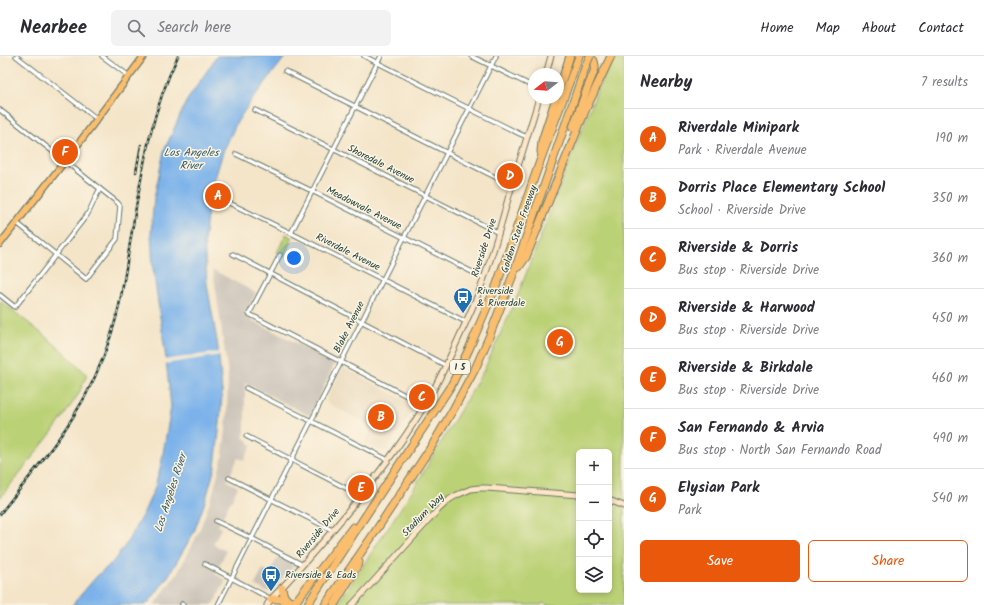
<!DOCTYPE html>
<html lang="en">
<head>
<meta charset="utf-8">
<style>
	body { margin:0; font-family:Kalam,sans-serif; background:#f2f2f3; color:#2b2b33 }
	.controls { position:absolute; right:12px; bottom:12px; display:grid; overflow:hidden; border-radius:6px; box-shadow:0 2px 6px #0003 }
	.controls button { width:36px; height:36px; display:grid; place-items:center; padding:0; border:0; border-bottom:1px solid #e1e1e2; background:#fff; color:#2b2b33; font:20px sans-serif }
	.compass { position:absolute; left:528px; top:12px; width:36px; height:36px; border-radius:50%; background:#fff; box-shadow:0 2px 6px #0003; rotate:253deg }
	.you { position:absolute; left:294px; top:202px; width:14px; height:14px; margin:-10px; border:3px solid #fff; border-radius:50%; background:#1a73e8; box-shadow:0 0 0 6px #1a73e833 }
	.badge { display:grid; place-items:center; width:26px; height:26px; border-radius:50%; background:#ea580c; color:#fff; font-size:13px; font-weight:700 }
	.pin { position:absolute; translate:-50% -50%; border:2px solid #fff; box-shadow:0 1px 4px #0006 }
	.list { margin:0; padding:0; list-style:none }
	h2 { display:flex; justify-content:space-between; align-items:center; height:52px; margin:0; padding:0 16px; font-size:17px }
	h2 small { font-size:13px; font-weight:400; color:#7c7c81 }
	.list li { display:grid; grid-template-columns:26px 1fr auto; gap:12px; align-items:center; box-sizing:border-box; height:60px; padding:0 16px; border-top:1px solid #e1e1e2 }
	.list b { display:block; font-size:15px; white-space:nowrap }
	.list p { margin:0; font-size:13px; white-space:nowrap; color:#7c7c81 }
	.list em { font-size:13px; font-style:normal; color:#7c7c81 }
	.actions { display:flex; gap:8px; padding:12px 16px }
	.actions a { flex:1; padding:9px 0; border:1px solid #ea580c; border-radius:6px; text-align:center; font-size:14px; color:#ea580c }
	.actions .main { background:#ea580c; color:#fff }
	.icon { flex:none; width:22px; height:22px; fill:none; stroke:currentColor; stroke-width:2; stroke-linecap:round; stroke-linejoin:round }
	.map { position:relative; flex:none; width:624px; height:549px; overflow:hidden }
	header { display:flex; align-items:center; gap:24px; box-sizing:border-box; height:56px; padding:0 20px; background:#fff; border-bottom:1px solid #e1e1e2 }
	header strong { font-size:19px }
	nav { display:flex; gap:22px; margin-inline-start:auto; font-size:14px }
	.search { width:280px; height:36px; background:#f2f2f3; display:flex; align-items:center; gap:10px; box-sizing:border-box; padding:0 14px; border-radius:6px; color:#7c7c81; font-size:15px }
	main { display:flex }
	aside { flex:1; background:#fff }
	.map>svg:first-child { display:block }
</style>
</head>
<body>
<header>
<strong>Nearbee</strong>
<div class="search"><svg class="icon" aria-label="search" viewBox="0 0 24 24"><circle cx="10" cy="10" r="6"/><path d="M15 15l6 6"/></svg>Search here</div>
<nav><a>Home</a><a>Map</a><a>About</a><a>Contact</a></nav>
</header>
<main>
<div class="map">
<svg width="624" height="549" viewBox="0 0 624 549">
	<rect width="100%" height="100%" fill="#fcf5e5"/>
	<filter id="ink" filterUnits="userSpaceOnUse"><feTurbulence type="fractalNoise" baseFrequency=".025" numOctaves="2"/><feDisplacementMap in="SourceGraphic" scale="8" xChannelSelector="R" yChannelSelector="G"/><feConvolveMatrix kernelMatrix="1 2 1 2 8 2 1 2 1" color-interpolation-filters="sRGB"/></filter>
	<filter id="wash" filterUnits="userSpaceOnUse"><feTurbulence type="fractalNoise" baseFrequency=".012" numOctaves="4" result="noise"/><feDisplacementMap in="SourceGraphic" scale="16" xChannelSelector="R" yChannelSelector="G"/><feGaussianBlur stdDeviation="0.9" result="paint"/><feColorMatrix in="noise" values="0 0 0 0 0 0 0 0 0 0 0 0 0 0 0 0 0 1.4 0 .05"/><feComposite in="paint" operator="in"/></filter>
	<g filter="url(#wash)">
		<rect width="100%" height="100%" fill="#f4e5c9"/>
		<polygon fill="#e7d5b7" points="342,311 414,349 415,351 386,395 383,396 365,387 372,371 326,346"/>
		<g fill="#cbc3b8">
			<polygon points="213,214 256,237 244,260 335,307 310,360 228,318"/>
			<polygon points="228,318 245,327 245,375 243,382 249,385 249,387 252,389 244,404 238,402 227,425 238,431 218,470 221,472 213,488 226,495 215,518 226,524 213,549 154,549 178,516 191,492 200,473 212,440 222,403 226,375 227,358"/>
			<polygon points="278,501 292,508 293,511 269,535 265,535 255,529 263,513 270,517"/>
		</g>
		<g fill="#bbd176" stroke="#6d8755" fill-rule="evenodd">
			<path d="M614,0H624V549H546L544,547L541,549H337L414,432L484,314L517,241L597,35ZM579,396H609V534H579Z"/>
			<polygon points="286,178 292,182 284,201 277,197"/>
			<path d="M0,245C30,268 61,291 87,319L78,339L57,370L0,442Z"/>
		</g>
		<polygon fill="#7cb2ea" stroke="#4e788f" points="217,0 286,0 251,45 237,66 223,96 213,129 209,145 204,186 207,228 218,291 222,336 220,367 215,411 206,443 194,476 169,519 153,541 146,549 72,549 97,520 113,506 126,488 143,458 154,434 161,409 171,351 165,295 153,212 151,177 154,142 164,95 186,46"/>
		<polygon fill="#f4e5c9" points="220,296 221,299 164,308 164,304"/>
	</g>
	<g filter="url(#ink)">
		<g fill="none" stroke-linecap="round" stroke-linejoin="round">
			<g stroke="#6a7868" stroke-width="5.5">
				<g id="minor">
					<polyline points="16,0 97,63"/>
					<polyline points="102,0 129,20"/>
					<polyline points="364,0 520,78 527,81"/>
					<polyline points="471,0 534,31"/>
					<polyline points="285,15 505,126 512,129"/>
					<polyline points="0,54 118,147 120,150 117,183 86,223 17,167"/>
					<polyline points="255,54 335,94 499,177"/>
					<polyline points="236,98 312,135 484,222"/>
					<polyline points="221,143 291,177 466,266"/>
					<polyline points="291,177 381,0"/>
					<polyline points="233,198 445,309"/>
					<polyline points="280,199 249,258 424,349"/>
					<path d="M0,239L15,251L87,159C92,151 95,141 100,133"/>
					<polyline points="246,332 388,404"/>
					<polyline points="246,380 361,440"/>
					<polyline points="229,422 332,474"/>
					<polyline points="216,465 251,482 303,509"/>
					<polyline points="205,508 271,543"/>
					<polyline points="182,548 183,549"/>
					<polyline points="218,549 496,0"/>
				</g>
			</g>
			<g stroke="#6a7868" stroke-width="7">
				<g id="secondary">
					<polyline points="546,18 551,0"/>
					<polyline points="609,444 624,450"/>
					<path d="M267,549L271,543C298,515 323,486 347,457C379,417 411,376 435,331C450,302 464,271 477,241C490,209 499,176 508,143C518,109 529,76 539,42"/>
					<polyline points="352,549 438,454 450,443 457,439 471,433 479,432 487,432 579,439"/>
				</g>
			</g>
			<g stroke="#6a7868" stroke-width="8">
				<polyline id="primary" points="0,188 79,87 144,0"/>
			</g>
			<g stroke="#6a7868" stroke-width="9">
				<g id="motorway">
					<polyline points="558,36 570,0"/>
					<polyline points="573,71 587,33 595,13 595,9 594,5 589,0"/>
					<polyline points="541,96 542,85 556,42"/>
					<polyline points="519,211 526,201 585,55 611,0"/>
					<path d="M282,532C283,538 284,543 291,546"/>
					<path d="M271,543C273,543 277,543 279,543C286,545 288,549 296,545L353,471"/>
					<polyline points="307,549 452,328 469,293 497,228 539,108 579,0"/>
					<polyline points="325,549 371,482 433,388 454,352 476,311 489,281 513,219 586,9"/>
					<polyline points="334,549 350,523 359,506"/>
				</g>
			</g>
			<use href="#minor" stroke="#fff" stroke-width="3.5"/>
			<use href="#secondary" stroke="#fde5c5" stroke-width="5"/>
			<use href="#primary" stroke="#fbbe6e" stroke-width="5.5"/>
			<use href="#motorway" stroke="#fbbe6e" stroke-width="7"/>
			<g stroke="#1f3d34" stroke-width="2.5">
				<g id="rail">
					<polyline points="136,116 141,89"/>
					<path d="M0,458C25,426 52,395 73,361C89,336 102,308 111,279C121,249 125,218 130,187C141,122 149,60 178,0"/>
				</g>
			</g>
			<use href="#rail" stroke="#fcf5e5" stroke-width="1" stroke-dasharray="3" stroke-linecap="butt"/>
			<g stroke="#6a7868" stroke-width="9" stroke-linecap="butt">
				<polyline id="motorway-bridge" points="586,9 590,0"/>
			</g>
			<use href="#motorway-bridge" stroke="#fbbe6e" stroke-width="7"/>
		</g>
	</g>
	<defs>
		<g id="bus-pin" transform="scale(1)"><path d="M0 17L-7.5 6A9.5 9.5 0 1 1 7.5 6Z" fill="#1f6fb2" stroke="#fcf5e5"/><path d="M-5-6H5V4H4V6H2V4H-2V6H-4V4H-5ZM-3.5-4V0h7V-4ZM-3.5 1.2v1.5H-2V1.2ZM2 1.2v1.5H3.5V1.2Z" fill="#fff"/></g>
	</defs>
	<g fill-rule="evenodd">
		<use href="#bus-pin" x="463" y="241"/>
		<use href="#bus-pin" x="271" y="519"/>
	</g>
	<g text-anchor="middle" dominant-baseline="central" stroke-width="3" stroke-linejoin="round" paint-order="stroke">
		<rect fill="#fcf5e5" stroke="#617469" stroke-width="1" x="450" y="304" width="20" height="14" rx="3"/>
		<g font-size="9" font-weight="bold" fill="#1f3d34">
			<text x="460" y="311">I 5</text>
		</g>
		<g font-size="10" fill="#1f3d34" stroke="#fcf5e5">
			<text transform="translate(381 108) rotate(27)">Shoredale Avenue</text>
			<text transform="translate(364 152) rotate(27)">Meadowvale Avenue</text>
			<text transform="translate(519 173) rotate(-71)">Golden State Freeway</text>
			<text transform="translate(484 192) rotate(-72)">Riverside Drive</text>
			<text transform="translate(348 196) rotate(27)">Riverdale Avenue</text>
			<text transform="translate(349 271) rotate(-63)">Blake Avenue</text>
			<text transform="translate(423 459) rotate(-46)">Stadium Way</text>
			<text transform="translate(318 477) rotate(-50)">Riverside Drive</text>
		</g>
		<g font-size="10" fill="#1f3d34" stroke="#fcf5e5" text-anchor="start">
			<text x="477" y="235">Riverside<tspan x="477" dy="12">&amp; Riverdale</tspan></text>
			<text x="285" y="519">Riverside &amp; Eads</text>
		</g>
		<g font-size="11" font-style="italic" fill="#365a62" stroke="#fcf5e5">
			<text x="191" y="97">Los Angeles<tspan x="191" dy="13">River</tspan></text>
			<text transform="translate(171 437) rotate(-72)">Los Angeles River</text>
		</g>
	</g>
</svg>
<div class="controls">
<button>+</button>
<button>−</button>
<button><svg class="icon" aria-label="locate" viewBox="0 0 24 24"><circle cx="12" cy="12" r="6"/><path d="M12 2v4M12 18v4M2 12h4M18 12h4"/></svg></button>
<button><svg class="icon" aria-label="layers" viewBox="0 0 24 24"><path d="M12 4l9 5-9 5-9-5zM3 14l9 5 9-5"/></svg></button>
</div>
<svg class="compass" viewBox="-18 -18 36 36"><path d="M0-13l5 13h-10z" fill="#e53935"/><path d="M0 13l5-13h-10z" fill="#7c7c81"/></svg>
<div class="you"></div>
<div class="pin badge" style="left:218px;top:140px">A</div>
<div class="pin badge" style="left:381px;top:361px">B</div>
<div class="pin badge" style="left:422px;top:341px">C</div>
<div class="pin badge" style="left:510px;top:120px">D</div>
<div class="pin badge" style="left:361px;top:432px">E</div>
<div class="pin badge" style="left:65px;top:96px">F</div>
<div class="pin badge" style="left:560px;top:286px">G</div>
</div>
<aside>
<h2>Nearby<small>7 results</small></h2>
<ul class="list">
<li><span class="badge">A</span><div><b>Riverdale Minipark</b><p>Park · Riverdale Avenue</p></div><em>190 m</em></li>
<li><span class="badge">B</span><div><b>Dorris Place Elementary School</b><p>School · Riverside Drive</p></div><em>350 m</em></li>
<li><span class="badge">C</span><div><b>Riverside &amp; Dorris</b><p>Bus stop · Riverside Drive</p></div><em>360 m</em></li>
<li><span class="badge">D</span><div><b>Riverside &amp; Harwood</b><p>Bus stop · Riverside Drive</p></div><em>450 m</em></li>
<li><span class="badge">E</span><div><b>Riverside &amp; Birkdale</b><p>Bus stop · Riverside Drive</p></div><em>460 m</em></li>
<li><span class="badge">F</span><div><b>San Fernando &amp; Arvia</b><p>Bus stop · North San Fernando Road</p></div><em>490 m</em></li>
<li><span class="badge">G</span><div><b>Elysian Park</b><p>Park</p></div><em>540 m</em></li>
</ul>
<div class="actions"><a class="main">Save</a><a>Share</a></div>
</aside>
</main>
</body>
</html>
